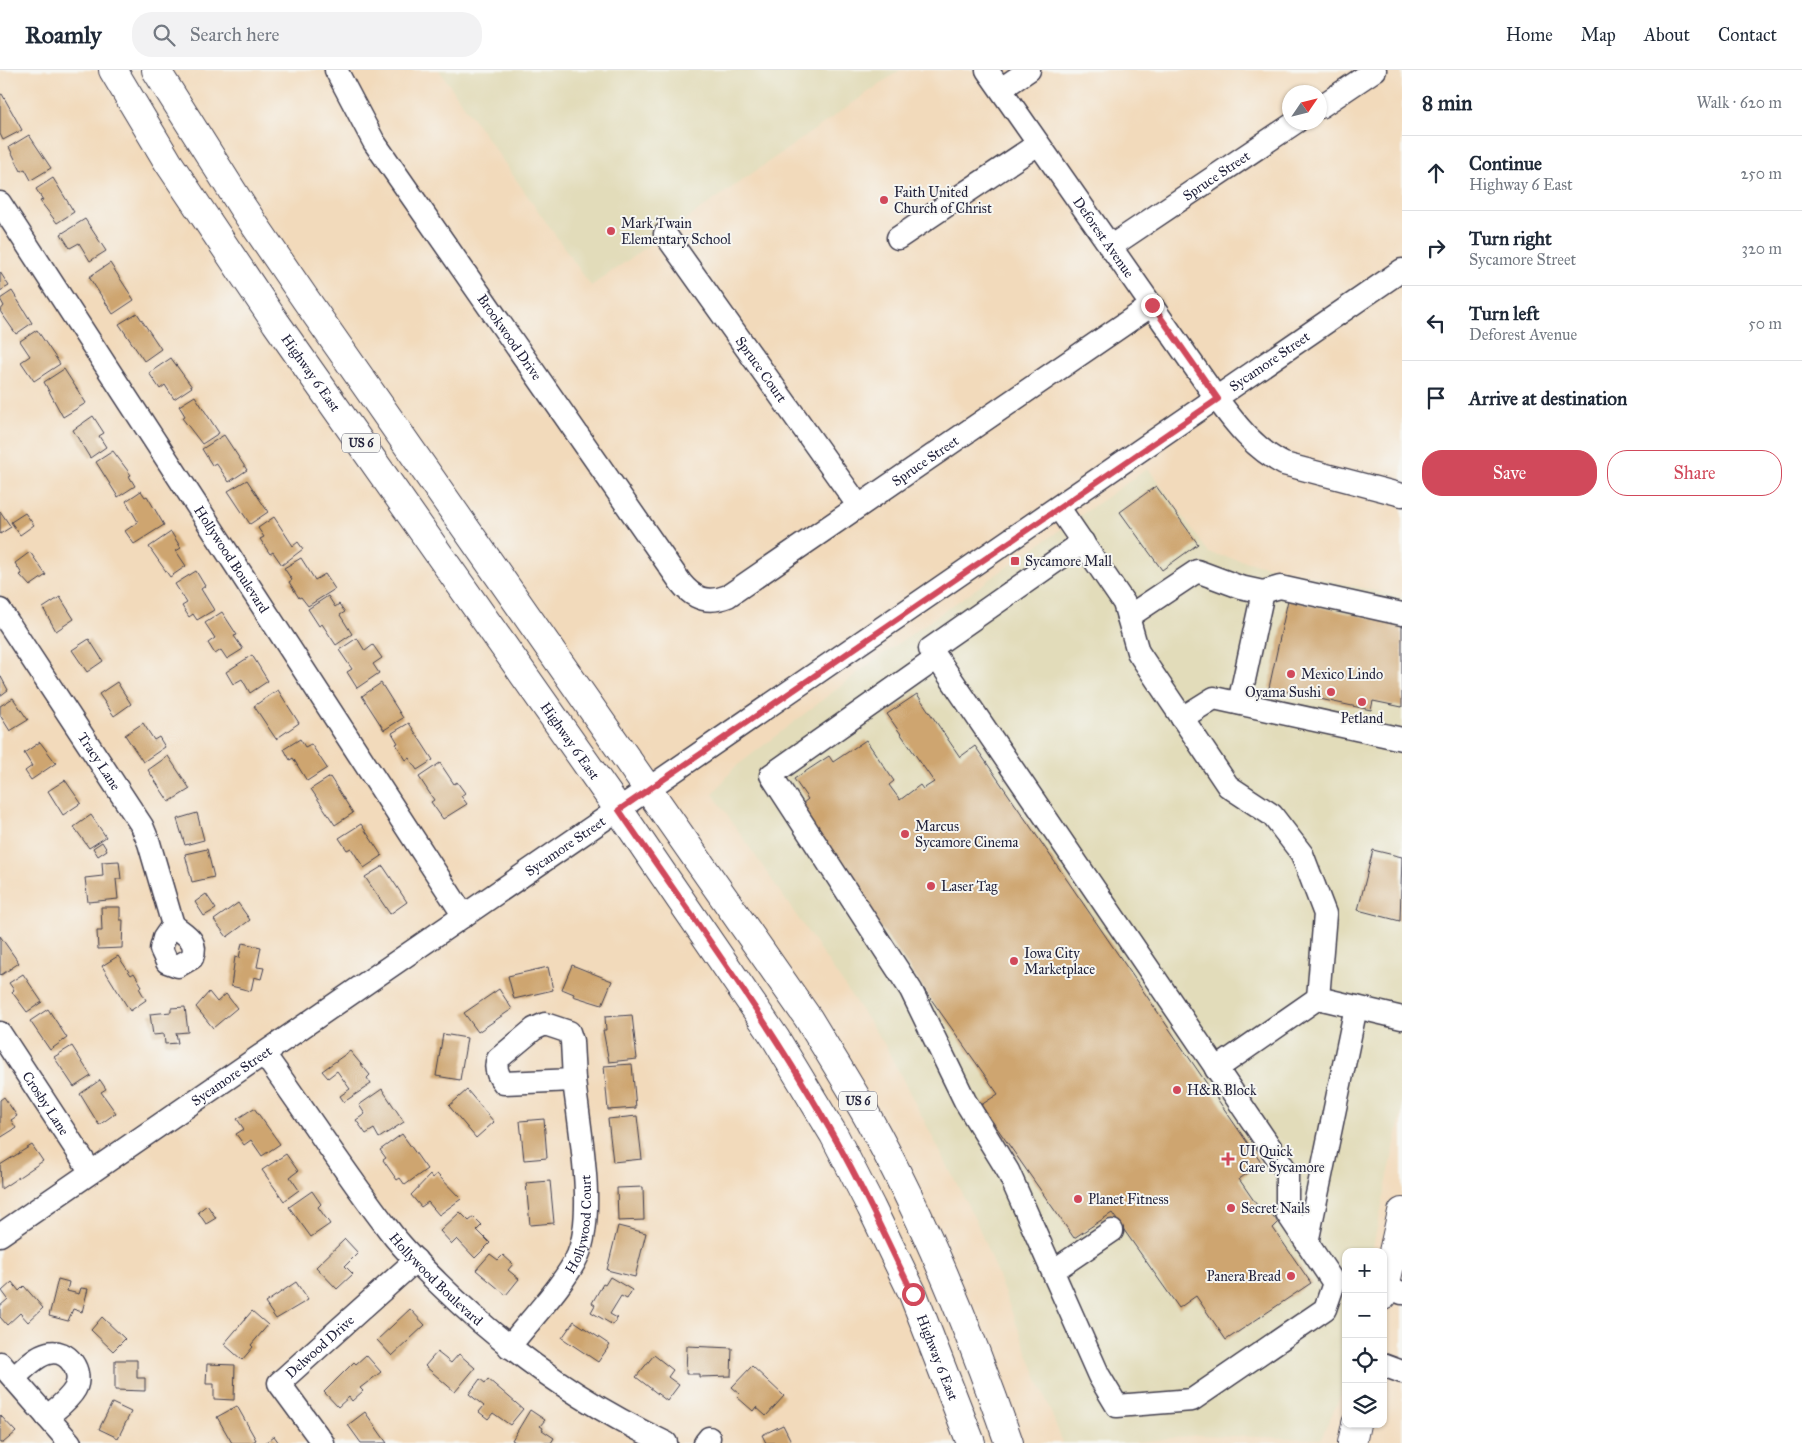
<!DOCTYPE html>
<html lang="en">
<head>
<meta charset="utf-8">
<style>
	body { margin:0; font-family:"IM FELL Great Primer",serif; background:#f2f2f3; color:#1f2937 }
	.controls { position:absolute; right:15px; bottom:15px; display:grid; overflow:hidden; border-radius:10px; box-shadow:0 1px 4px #0004 }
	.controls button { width:45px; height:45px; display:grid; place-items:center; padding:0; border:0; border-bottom:1px solid #e0e1e3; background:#fff; color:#1f2937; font:25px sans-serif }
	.compass { position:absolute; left:1282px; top:15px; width:45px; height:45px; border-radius:50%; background:#fff; box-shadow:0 1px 4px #0004; rotate:55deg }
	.stop { position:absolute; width:15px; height:15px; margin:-11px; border:4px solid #d1495b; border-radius:50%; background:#fff }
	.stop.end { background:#d1495b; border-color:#fff; box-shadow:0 1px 5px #0008 }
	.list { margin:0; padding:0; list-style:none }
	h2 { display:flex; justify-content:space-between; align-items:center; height:65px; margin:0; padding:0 20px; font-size:21px }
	h2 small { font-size:16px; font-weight:400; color:#747a83 }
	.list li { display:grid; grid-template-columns:32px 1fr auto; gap:15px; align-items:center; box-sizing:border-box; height:75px; padding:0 20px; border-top:1px solid #e0e1e3 }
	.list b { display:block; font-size:19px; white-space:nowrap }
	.list p { margin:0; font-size:16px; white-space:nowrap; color:#747a83 }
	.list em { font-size:16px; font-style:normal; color:#747a83 }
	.actions { display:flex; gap:10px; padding:15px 20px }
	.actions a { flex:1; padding:11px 0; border:1px solid #d1495b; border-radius:20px; text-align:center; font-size:18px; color:#d1495b }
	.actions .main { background:#d1495b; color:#fff }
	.icon { flex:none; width:28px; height:28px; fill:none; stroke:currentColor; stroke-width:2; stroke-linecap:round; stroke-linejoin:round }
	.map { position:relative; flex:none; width:1402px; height:1373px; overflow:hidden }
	header { display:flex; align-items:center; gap:30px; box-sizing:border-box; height:70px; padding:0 25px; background:#fff; border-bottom:1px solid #e0e1e3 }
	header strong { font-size:24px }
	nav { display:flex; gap:28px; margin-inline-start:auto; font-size:18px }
	.search { width:350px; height:45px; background:#f2f2f3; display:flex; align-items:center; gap:12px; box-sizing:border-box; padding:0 18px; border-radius:20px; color:#747a83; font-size:19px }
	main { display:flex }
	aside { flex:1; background:#fff }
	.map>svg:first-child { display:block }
</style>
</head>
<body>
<header>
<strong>Roamly</strong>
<div class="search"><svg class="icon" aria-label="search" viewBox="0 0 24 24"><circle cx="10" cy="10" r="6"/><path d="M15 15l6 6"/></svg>Search here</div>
<nav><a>Home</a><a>Map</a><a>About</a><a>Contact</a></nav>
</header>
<main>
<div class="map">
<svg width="1402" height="1373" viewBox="0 0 1402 1373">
	<rect width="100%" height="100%" fill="#f6f6f2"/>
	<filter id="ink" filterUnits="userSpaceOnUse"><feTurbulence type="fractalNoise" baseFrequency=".02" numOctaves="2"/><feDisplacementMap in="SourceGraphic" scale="10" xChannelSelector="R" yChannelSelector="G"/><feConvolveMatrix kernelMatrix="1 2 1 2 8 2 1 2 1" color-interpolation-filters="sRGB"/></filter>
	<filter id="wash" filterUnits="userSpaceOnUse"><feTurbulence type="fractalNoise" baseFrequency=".0096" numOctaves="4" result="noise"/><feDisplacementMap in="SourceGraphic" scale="20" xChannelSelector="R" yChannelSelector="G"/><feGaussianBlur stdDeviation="1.12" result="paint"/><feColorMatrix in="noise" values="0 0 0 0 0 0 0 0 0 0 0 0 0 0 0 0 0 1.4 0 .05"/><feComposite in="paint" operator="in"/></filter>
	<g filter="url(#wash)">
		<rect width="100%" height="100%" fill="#f2dabb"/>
		<g fill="#e2dcba">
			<polygon points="439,0 900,0 591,216"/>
			<polygon points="1148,398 1209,483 1402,527 1402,1040 1372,1182 1346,1182 1346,1303 1341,1324 1321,1369 1198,1365 1130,1373 1063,1373 977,1153 885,975 713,724 734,698 873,591"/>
		</g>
		<g id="blocks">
			<g fill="#cea56f">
				<polygon points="2,24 22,60 3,70 0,64 0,25"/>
				<polygon points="29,65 51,98 31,110 25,99 21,101 9,77"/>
				<polygon points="53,108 74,142 57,153 40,131 43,130 36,119"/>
				<polygon points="85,149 106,181 90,191 79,173 70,178 61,164"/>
				<polygon points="110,193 134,230 113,244 89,207"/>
				<polygon points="0,202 9,216 0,221"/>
				<polygon points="12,221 32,253 16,264 0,241 4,236 0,229"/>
				<polygon points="137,243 161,279 144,291 119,254"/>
				<polygon points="37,260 60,294 34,311 21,292 30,286 20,271"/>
				<polygon points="171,288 192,317 174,329 165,315 160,319 149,303"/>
				<polygon points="64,299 86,333 63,347 44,312"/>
				<polygon points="195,326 219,363 202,374 182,348 185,346 179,336"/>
				<polygon points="93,346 104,363 99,366 106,377 90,388 73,360"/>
				<polygon points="224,365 247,400 229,412 216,393 212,395 202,379"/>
				<polygon points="113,381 131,405 129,406 135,416 118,427 96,392"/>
				<polygon points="247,410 268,442 250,454 228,421"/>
				<polygon points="1156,416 1198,474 1162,500 1120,442"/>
				<polygon points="141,421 145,427 147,426 164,455 134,474 125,461 138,452 126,431"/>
				<polygon points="0,441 11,457 0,464"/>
				<polygon points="25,443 34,455 20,465 11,452"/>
				<polygon points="274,447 293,476 298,472 303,479 282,495 273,482 270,484 260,469 264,467 258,458"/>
				<polygon points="171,462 181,478 176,481 186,496 170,507 149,477"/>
				<polygon points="30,482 46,505 30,516 20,505 22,504 15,493"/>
				<polygon points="301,488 315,510 325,504 335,519 308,536 301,527 299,528 289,512 292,510 284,498"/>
				<polygon points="196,501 205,516 201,519 214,540 197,550 193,544 189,547 182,536 187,533 175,514"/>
				<polygon points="328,526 335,537 339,534 345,542 340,545 352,564 336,575 322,554 319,556 308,539"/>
				<polygon points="60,527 74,549 56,561 43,538"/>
				<polygon points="1288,530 1402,555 1402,637 1373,631 1371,640 1269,618"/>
				<polygon points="222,542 237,565 234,566 243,579 227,589 221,580 215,584 208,573 215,568 205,553"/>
				<polygon points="357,568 365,581 373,575 382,588 373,594 379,603 357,618 347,602 352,599 339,580"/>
				<polygon points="89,569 103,591 87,602 72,580"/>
				<polygon points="252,585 268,611 250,623 242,609 233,614 226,602"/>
				<polygon points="0,605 8,620 0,626"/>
				<polygon points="117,612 131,634 114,646 99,624"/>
				<polygon points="381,613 403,648 384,660 362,626"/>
				<polygon points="278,620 299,653 276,669 254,636"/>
				<polygon points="917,624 960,687 975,676 1262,1094 1239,1109 1263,1144 1269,1140 1278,1153 1273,1158 1311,1213 1226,1270 1196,1226 1179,1238 1112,1143 1074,1168 981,1035 998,1024 811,759 802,734 808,729 794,709 829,686 833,692 866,670 894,711 889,715 900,730 920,715 923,719 934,712 887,644"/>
				<polygon points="13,628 28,650 10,661 0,645 0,636"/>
				<polygon points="143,653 154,670 159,667 165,677 143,692 125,665"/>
				<polygon points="409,653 433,690 417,700 409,688 406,690 396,674 398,673 392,663"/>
				<polygon points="300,669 305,677 311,674 327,698 307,711 293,688 290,690 284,679"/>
				<polygon points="40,672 56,693 31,710 25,701 32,696 24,683"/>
				<polygon points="168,686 190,719 169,732 148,700"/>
				<polygon points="440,693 454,714 457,712 465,723 461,726 467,734 443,749 431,732 434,730 419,707"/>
				<polygon points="330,707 353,743 335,755 311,719"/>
				<polygon points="65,710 81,733 63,745 48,721"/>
				<polygon points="197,743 204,770 185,775 177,749"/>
				<polygon points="91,745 106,767 89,778 74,757"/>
				<polygon points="361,754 382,786 364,798 351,778 347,780 339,768"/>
				<polygon points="102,772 107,780 98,786 93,778"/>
				<polygon points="207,779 214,807 192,812 185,784"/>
				<polygon points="1373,780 1402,787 1400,851 1358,840"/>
				<polygon points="119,791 121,809 116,809 118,829 88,832 85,808 103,806 102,792"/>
				<polygon points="383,796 407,832 390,844 365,807"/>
				<polygon points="206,824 216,839 204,846 195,832"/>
				<polygon points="238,833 250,850 227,867 214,850"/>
				<polygon points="101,837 120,837 120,850 123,850 122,878 98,879 97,861 102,861"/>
				<polygon points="0,866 19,893 1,905 0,904"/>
				<polygon points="242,873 261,877 257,897 264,898 261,909 254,907 251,921 231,916 235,887 239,888"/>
				<polygon points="118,886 131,905 134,903 142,916 139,918 146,930 130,941 102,896"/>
				<polygon points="572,895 612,911 602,935 573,926 574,924 562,919"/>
				<polygon points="548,897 553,920 514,929 508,906"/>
				<polygon points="23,904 42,932 27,942 12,922 14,920 9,913"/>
				<polygon points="499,919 512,939 478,962 464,943"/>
				<polygon points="209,922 217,932 226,924 237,938 213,958 196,937"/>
				<polygon points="185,937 188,962 176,963 178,973 165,974 164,964 153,965 150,944 171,942 171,938"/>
				<polygon points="48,939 67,968 50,980 30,951"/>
				<polygon points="632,945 637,989 609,992 603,960 606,960 605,947"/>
				<polygon points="443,964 467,968 460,1010 436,1006"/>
				<polygon points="72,976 91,1006 74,1017 54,987"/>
				<polygon points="350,981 370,1005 367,1008 371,1014 344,1032 340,1026 350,1019 337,1001 328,1008 322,1001"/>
				<polygon points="632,994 636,1038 608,1040 604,996"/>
				<polygon points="100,1010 106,1019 101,1022 116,1043 99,1055 80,1024"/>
				<polygon points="382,1019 404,1052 379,1068 374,1059 366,1064 356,1050 365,1044 359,1035"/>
				<polygon points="467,1020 494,1052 476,1068 449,1036"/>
				<polygon points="4,1027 17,1046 11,1050 16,1058 0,1068 0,1030"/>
				<polygon points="254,1038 280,1074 262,1086 251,1070 244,1075 236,1064 244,1059 237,1049"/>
				<polygon points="637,1046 642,1089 613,1092 608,1049"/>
				<polygon points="544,1049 547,1088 524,1090 520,1051"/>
				<polygon points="402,1064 427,1099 405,1115 400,1108 397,1110 383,1090 386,1088 380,1080"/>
				<polygon points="32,1075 43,1091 1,1119 0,1095"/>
				<polygon points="286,1084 298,1101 290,1107 299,1120 284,1131 262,1100"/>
				<polygon points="437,1104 461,1129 439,1145 428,1132 421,1137 411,1125 430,1105 432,1108"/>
				<polygon points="550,1111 554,1153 530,1155 526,1113"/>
				<polygon points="643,1117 644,1150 618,1151 617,1118"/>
				<polygon points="312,1121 321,1134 318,1137 330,1154 311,1167 289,1137"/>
				<polygon points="207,1135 216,1148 206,1154 198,1142"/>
				<polygon points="460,1142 469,1151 474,1147 482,1155 477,1160 490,1173 475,1188 457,1169 452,1174 440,1161"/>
				<polygon points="618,1156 646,1163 635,1207 607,1200"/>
				<polygon points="345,1169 358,1183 345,1196 353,1204 337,1219 316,1197"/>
				<polygon points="490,1184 498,1190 503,1185 513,1194 508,1200 519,1209 506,1225 476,1200"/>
				<polygon points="610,1207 632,1220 627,1229 621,1226 610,1244 617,1248 613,1255 591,1242 595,1235 592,1233 603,1214 605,1215"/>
				<polygon points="58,1209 69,1212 67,1221 79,1224 81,1218 88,1219 82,1242 73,1239 68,1251 49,1246"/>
				<polygon points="12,1212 19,1221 24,1216 43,1238 28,1252 20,1243 7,1255 0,1247 0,1236 8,1229 2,1221"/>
				<polygon points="296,1212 308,1230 276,1249 265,1233"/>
				<polygon points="410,1239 425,1255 392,1286 377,1270"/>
				<polygon points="252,1241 268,1255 251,1275 253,1277 242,1290 224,1274"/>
				<polygon points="102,1247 125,1269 113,1281 91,1260"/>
				<polygon points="574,1251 610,1275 598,1292 562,1268"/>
				<polygon points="687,1276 732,1278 731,1306 699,1307 699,1304 686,1304"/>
				<polygon points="437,1282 451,1293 459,1284 475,1298 455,1322 425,1296"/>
				<polygon points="366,1285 381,1302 360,1318 363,1321 352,1331 349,1327 338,1337 324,1322 354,1292 356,1294"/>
				<polygon points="654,1285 673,1300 668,1307 679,1315 667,1331 636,1307"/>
				<polygon points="115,1290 137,1290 137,1308 145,1308 145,1321 115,1320"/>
				<polygon points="207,1294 235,1295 234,1330 214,1329 214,1314 206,1314"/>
				<polygon points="752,1296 784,1326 766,1346 756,1337 753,1341 737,1327 740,1324 732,1317"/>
				<polygon points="480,1309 485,1313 488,1309 523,1339 510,1355 493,1343 488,1349 479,1342 484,1336 469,1324"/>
				<polygon points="112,1333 131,1342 118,1368 99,1359"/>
				<polygon points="237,1336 256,1370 251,1373 232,1373 217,1347"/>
				<polygon points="530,1340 545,1350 540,1356 543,1358 542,1360 554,1368 551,1373 517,1373 512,1370"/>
				<polygon points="365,1342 387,1373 361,1373 348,1355"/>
				<polygon points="0,1345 16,1362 3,1373 0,1373"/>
				<polygon points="783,1355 792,1373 766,1373 762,1365"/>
				<polygon points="274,1366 279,1373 265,1373"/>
			</g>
		</g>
	</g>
	<g filter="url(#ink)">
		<use href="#blocks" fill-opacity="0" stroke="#413e4e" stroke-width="1"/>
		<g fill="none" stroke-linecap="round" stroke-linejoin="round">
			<g stroke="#413e4e" stroke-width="25">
				<g id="minor">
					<path id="s1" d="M336,0L374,72L681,513C694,529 708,534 728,526L1152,235"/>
					<path id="s2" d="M987,0L1217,329C1236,355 1255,379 1284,394L1402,425"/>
					<polyline points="1001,19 1029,0"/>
					<polyline points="1320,37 1375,0"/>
					<path id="s3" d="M0,133L464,846"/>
					<path id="s4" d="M665,164L858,435"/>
					<polyline points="898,168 1038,74"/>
					<path id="s5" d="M1110,177L1296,52"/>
					<polyline points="1059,438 1124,533 1138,582 1228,716 1272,745 1302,784 1325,844 1318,928"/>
					<polyline points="1263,522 1280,517 1402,544"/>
					<path id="s6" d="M0,540L142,756L149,773L173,855"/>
					<polyline points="1128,547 1197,501 1240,517 1263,522 1239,633"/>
					<polyline points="937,588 771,705 911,920 965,1031 1008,1101 1099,1306 1117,1336 1192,1330 1325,1239 1334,1213 1287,1143 1287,1102 937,588 930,579 1083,472"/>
					<polyline points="1182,648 1214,628 1402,669"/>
					<path d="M173,855C185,865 199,870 192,888L178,896L167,892L161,879L164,868Z"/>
					<path d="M545,954L569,962L572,971L574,1010L504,1013C498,1006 494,998 498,989L534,959Z"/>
					<path id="s7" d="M0,963L91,1102"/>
					<path id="s8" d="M264,984C306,1042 345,1103 389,1160C403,1179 421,1196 438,1213C505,1279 581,1333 666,1373"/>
					<polyline points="1216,999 1318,928 1402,948"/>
					<path id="s9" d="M0,1165L1402,200"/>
					<polyline points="1307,1173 1356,937"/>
					<polyline points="1053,1201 1112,1161"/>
					<polyline points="1386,1216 1402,1223"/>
					<path id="s10" d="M509,1277C529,1251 565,1214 578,1185C596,1141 579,1057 574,1010"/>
					<polyline points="0,1293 70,1373"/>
					<polyline points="1383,1295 1402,1302"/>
					<path d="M14,1308C24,1299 35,1286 48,1283C68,1278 84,1302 75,1319C69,1330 56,1339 47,1347"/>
					<path id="s11" d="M323,1373L279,1313L416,1190"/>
					<polyline points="705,1373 709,1368"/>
				</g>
			</g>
			<g stroke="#413e4e" stroke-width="30">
				<g id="major">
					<path id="s12" d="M113,0L168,92L276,253L619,740L776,969L834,1065L871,1137L913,1224L971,1373"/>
					<path d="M156,0L243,138L306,230L808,948C828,981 848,1013 867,1046C925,1150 970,1261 1009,1373"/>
					<polyline points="1383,1226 1402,1142"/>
					<polyline points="1352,1373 1356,1354"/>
				</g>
			</g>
			<use href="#minor" stroke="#fff" stroke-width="22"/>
			<use href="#major" stroke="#fff" stroke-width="28"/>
		</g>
	</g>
	<g fill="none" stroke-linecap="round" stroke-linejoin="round" filter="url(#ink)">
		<path stroke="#d1495b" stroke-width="6" d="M913,1224C887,1171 863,1117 833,1065C770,952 692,847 619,740L1218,329L1152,235"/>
	</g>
	<g fill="#d1495b" stroke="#f6f6f2" stroke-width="2">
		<circle cx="884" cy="130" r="5"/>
		<circle cx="611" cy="161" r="5"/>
		<rect x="1010" y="486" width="10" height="10" rx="2.5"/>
		<circle cx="1291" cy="604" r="5"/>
		<circle cx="1331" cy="622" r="5"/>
		<circle cx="1362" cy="632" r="5"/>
		<circle cx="905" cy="764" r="5"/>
		<circle cx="931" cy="816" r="5"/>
		<circle cx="1014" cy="891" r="5"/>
		<circle cx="1177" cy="1020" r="5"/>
		<path d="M1225.5 1081.5h5v5h5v5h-5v5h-5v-5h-5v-5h5z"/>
		<circle cx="1078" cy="1129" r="5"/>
		<circle cx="1231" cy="1138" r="5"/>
		<circle cx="1291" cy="1206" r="5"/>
	</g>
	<g text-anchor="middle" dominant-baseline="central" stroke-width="4" stroke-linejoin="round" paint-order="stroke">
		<g fill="#f6f6f2" stroke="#626272" stroke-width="1">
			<rect x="342" y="363.5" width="38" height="19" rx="4"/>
			<rect x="839" y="1021.5" width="38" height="19" rx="4"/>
		</g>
		<g font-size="12" font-weight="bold" fill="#22223b">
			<text x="361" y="373">US 6</text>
			<text x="858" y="1031">US 6</text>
		</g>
		<g font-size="14" fill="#22223b" stroke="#f6f6f2">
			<text stroke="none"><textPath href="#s5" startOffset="128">Spruce Street</textPath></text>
			<text stroke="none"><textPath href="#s2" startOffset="204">Deforest Avenue</textPath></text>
			<text stroke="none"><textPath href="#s1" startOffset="319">Brookwood Drive</textPath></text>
			<text stroke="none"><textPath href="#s9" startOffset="1541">Sycamore Street</textPath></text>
			<text stroke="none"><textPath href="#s4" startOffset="166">Spruce Court</textPath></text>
			<text stroke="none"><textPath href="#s12" startOffset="362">Highway 6 East</textPath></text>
			<text stroke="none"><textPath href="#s1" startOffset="911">Spruce Street</textPath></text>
			<text stroke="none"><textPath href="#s3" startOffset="425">Hollywood Boulevard</textPath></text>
			<text stroke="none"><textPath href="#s12" startOffset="812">Highway 6 East</textPath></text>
			<text stroke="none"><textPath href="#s6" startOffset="181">Tracy Lane</textPath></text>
			<text stroke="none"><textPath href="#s9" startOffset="686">Sycamore Street</textPath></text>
			<text stroke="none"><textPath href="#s9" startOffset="281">Sycamore Street</textPath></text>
			<text stroke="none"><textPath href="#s7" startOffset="84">Crosby Lane</textPath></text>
			<text stroke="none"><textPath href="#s10" startOffset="146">Hollywood Court</textPath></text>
			<text stroke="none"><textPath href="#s8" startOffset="284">Hollywood Boulevard</textPath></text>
			<text stroke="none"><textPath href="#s11" startOffset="129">Delwood Drive</textPath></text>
			<text stroke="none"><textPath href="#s12" startOffset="1532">Highway 6 East</textPath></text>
		</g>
		<g font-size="14" fill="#22223b" stroke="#f6f6f2" text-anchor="start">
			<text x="894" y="122">Faith United<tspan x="894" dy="16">Church of Christ</tspan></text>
			<text x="621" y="153">Mark Twain<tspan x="621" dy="16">Elementary School</tspan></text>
			<text x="1025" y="491">Sycamore Mall</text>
			<text x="1301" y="604">Mexico Lindo</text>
			<text x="1321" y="622" text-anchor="end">Oyama Sushi</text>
			<text x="1362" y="648" text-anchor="middle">Petland</text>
			<text x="915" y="756">Marcus<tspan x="915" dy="16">Sycamore Cinema</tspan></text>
			<text x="941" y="816">Laser Tag</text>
			<text x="1024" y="883">Iowa City<tspan x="1024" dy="16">Marketplace</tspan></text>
			<text x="1187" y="1020">H&amp;R Block</text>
			<text x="1239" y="1081">UI Quick<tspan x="1239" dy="16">Care Sycamore</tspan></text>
			<text x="1088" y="1129">Planet Fitness</text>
			<text x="1241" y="1138">Secret Nails</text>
			<text x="1281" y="1206" text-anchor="end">Panera Bread</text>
		</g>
	</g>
</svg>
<div class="controls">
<button>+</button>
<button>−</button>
<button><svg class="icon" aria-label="locate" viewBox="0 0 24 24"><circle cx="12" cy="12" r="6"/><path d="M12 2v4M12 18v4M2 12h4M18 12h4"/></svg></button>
<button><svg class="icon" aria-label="layers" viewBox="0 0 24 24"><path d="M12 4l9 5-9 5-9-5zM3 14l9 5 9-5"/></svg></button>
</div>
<svg class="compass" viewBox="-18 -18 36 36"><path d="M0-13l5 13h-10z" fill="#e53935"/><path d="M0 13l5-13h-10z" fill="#747a83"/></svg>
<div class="stop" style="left:913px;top:1224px"></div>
<div class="stop end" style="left:1152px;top:235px"></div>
</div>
<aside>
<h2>8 min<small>Walk · 620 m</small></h2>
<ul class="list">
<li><svg class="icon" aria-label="ahead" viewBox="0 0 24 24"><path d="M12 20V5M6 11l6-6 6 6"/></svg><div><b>Continue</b><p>Highway 6 East</p></div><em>250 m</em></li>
<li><svg class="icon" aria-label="right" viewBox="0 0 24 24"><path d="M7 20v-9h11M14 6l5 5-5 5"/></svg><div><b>Turn right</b><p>Sycamore Street</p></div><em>320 m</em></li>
<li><svg class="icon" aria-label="left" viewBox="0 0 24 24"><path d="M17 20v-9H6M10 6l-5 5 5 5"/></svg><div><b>Turn left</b><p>Deforest Avenue</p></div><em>50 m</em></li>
<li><svg class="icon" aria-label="arrive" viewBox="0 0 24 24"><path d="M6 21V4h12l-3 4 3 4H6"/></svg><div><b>Arrive at destination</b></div></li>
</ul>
<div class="actions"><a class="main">Save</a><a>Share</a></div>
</aside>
</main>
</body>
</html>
